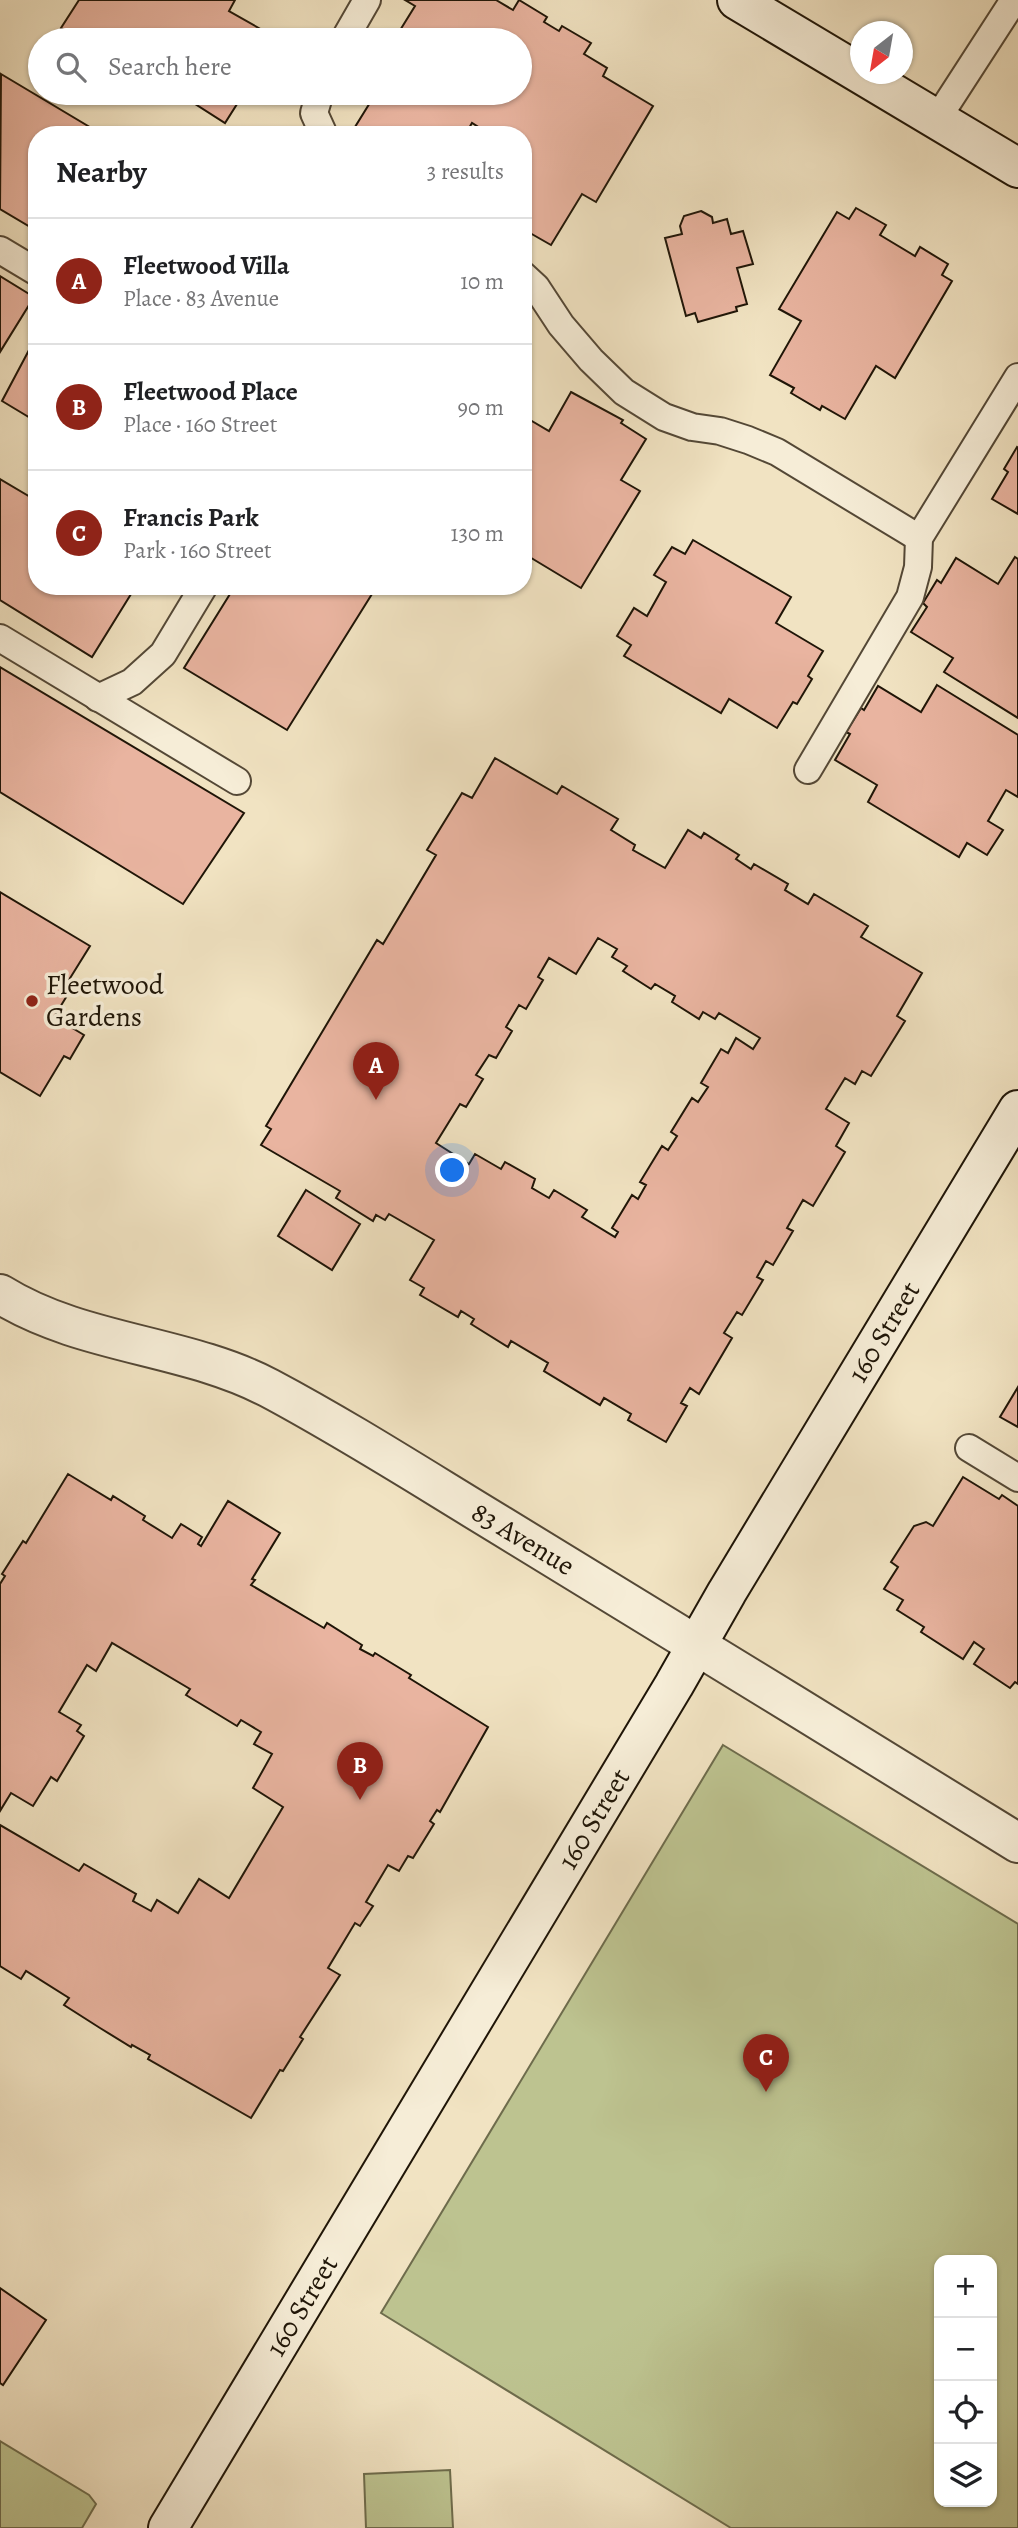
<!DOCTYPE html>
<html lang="en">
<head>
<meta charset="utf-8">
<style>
	body { margin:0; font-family:Alegreya,serif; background:#f2f2f2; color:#202124 }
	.controls { position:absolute; right:21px; bottom:21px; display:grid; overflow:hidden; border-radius:14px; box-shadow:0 2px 5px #0004 }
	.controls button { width:63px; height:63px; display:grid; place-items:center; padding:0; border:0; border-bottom:2px solid #e0e0e0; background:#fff; color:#202124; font:35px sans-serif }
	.compass { position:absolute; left:850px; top:21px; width:63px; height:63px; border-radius:50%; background:#fff; box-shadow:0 2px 5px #0004; rotate:211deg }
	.you { position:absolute; left:453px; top:1171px; width:24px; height:24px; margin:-18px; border:5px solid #fff; border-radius:50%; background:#1a73e8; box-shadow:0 0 0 10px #1a73e833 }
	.badge { display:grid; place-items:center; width:46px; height:46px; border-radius:50%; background:#8f2418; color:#fff; font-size:23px; font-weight:700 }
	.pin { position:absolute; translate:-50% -58px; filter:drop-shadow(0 2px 4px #0008) }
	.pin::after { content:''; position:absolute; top:37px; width:24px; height:21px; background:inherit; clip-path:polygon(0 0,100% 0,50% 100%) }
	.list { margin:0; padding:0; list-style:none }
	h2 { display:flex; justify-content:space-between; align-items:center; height:91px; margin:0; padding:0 28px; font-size:30px }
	h2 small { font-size:23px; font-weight:400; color:#757577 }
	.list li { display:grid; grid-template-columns:46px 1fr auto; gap:21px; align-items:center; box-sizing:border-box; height:126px; padding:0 28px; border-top:2px solid #e0e0e0 }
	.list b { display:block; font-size:26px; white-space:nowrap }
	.list p { margin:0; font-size:23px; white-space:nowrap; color:#757577 }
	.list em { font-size:23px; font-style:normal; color:#757577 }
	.icon { flex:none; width:38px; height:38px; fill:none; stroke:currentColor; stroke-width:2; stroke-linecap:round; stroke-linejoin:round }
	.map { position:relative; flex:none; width:1018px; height:2528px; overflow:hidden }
	.search { position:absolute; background:#fff; box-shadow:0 2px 5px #0004; left:28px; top:28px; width:504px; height:77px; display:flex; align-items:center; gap:18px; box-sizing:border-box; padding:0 24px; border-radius:38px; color:#757577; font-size:26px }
	.panel { position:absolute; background:#fff; box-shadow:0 2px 5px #0004; left:28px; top:126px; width:504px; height:469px; border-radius:28px }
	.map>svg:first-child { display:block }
</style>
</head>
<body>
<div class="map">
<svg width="1018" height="2528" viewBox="0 0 1018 2528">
	<rect width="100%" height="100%" fill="#f1e3c2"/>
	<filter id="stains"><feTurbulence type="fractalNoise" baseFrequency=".00286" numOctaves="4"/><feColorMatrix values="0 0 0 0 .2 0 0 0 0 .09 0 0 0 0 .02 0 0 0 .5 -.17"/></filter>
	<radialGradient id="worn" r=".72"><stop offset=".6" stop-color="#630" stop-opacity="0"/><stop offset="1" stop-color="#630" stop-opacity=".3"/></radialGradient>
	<g fill="#bdc390" stroke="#6e6c4c" stroke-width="2" fill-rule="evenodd">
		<path d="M723,1745L1018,1924V2528H731L381,2313ZM939,2260H992V2502H939Z"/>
		<polygon points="0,2441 89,2495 96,2504 82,2528 0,2528"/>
		<polygon points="450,2470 453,2528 366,2528 364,2474"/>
	</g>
	<g fill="#e9b4a0" stroke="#1f1507" stroke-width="2" fill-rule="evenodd">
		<polygon points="79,0 235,0 229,11 271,35 267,40 80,40 61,28"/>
		<polygon points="405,0 496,0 513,10 519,0 547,17 544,22 559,31 562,26 591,43 584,54 607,68 603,76 653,106 596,202 582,194 551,245 523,229 523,135 491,135 472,123 465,135 368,135 355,127 376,93 520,93 520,40 394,40 415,6"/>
		<polygon points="1,74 103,135 37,135 37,231 0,209"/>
		<polygon points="178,93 244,93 225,123"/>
		<polygon points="856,208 886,225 880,235 915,256 920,247 948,264 942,275 952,281 895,378 876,366 845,419 822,406 820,410 791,393 794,388 770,375 801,321 779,309 837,212 849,219"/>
		<polygon points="701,211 712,217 713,223 727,219 731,234 743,231 753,264 737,268 747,304 736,307 737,311 698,322 695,313 686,316 665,238 682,234 680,226 684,216"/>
		<polygon points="0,276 34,297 0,352"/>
		<polygon points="37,335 37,422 2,401"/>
		<polygon points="571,392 623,420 621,423 646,439 621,480 640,491 581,588 523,553 523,420 525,417 549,431"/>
		<polygon points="1017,447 1018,448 1018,514 992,499 1008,472 1004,469"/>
		<polygon points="0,479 37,501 37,586 136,586 92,657 0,600"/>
		<polygon points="693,540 791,597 776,623 823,651 808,676 812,679 797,704 793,702 777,728 729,699 721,713 624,656 631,645 617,636 634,608 647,616 666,582 654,575 672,547 685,554"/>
		<polygon points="1015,557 1018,559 1018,718 944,672 953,658 911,632 927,607 923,603 937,580 941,583 956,558 998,584"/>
		<polygon points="235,586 377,586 287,730 184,668"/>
		<polygon points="0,667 244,813 183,904 0,792"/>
		<polygon points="937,685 1018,735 1018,797 1006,790 988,821 1003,830 987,855 967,843 959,857 868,802 877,785 835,760 850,734 846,732 861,708 864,710 878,686 921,712"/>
		<path d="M495,758L557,794L562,786L618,819L611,830L635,845L633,850L665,868L688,830L701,838L704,833L739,855L736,859L751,869L754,864L788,884L785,890L808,904L814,894L868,926L861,937L922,973L897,1016L905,1021L871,1076L862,1071L855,1084L845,1078L826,1109L849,1123L836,1146L845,1152L813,1206L803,1200L787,1228L793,1231L773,1265L766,1261L757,1277L763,1280L742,1315L737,1312L724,1333L732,1338L699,1394L690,1388L681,1403L687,1406L666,1442L628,1420L631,1414L604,1398L600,1405L544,1371L548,1363L511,1341L508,1347L471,1324L474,1319L461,1311L458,1317L420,1295L424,1288L410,1280L434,1240L389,1214L385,1220L376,1215L373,1221L336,1198L340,1191L261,1145L271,1129L266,1126L377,940L383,944L436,855L427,850L462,793L472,798ZM598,938L617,949L612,957L627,966L623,971L651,989L655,984L675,996L672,1002L699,1019L703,1012L715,1019L719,1013L760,1038L753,1049L736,1038L728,1053L721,1049L701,1083L708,1087L698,1102L692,1098L671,1132L677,1136L668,1150L662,1146L640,1182L646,1185L638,1199L632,1195L612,1228L618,1232L615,1237L582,1217L587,1210L554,1190L549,1198L532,1188L535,1179L505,1162L501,1169L475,1154L469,1164L436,1143L460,1104L466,1107L483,1079L476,1075L489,1055L496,1058L512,1031L506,1027L519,1005L526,1009L543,980L538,977L549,958L576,974Z"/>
		<polygon points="0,892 90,946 67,983 73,986 54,1017 84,1035 70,1059 64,1056 40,1096 0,1072"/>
		<polygon points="306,1190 360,1224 332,1270 278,1236"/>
		<polygon points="1018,1387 1018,1427 1000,1417"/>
		<polygon points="68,1474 111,1500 113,1496 145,1516 143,1520 172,1538 181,1524 202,1537 198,1544 201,1546 228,1501 280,1533 252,1579 255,1580 251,1585 324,1628 327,1623 362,1645 360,1649 373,1656 375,1653 411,1675 409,1678 488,1727 440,1812 437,1810 430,1821 434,1824 413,1858 408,1856 399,1871 388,1865 366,1902 373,1906 360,1926 355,1923 328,1968 340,1975 300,2037 303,2039 283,2071 280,2070 251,2118 148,2059 150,2055 132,2045 131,2047 100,2028 64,2005 69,1998 26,1971 21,1979 0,1966 0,1825 79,1871 84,1864 136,1894 133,1901 151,1911 157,1900 178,1913 199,1879 229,1898 283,1807 253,1788 272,1754 254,1744 261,1732 241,1720 237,1726 186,1695 190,1689 112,1643 96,1671 87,1665 59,1712 81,1725 77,1731 84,1736 57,1781 51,1777 33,1806 11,1793 0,1811 0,1584 5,1576 2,1574 23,1541 26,1543"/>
		<polygon points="963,1477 999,1499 1002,1495 1018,1506 1018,1684 1015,1682 1010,1688 974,1664 984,1649 974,1642 963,1659 921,1632 924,1627 897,1610 903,1600 884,1589 898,1567 891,1562 914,1526 926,1522 933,1526"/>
		<polygon points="0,2288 46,2320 3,2385 0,2383"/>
	</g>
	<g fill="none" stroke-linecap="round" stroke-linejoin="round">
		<g stroke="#544836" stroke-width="30">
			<g id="lane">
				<polyline points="344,40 367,0"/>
				<polyline points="320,93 314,113 324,135"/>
				<polyline points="937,119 1014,0"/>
				<polyline points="0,250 37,272"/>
				<polyline points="523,275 536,287 561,325 591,360 624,392 664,417 692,427 720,431 748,440 777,452 919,538"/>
				<polyline points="0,638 237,781"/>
				<polyline points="98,698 132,682 163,654 204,586"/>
				<polyline points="808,770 910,597 918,567 919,538 1018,377"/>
				<polyline points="969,1448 1018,1478"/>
			</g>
		</g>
		<g stroke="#544836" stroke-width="42">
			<path id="street" d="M0,1294C82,1345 185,1344 269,1388C348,1430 424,1479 500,1525C674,1630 845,1737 1018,1843"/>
		</g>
		<g stroke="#1f1507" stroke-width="42">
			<g id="secondary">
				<polyline points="737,0 1018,168"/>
				<polyline points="168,2528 674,1685 727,1592 1018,1110"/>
			</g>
		</g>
		<use href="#lane" stroke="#f6edd7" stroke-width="26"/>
		<use href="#street" stroke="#f6edd7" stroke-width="38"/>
		<use href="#secondary" stroke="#f6edd7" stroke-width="38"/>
	</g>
	<circle fill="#8f2418" stroke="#f6edd7" stroke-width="2.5" cx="32" cy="1001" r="7"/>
	<g text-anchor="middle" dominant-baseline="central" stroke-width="7" stroke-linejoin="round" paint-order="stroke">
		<g font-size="28" fill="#1f1507" stroke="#f6edd7" text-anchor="start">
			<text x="46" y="985">Fleetwood<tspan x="46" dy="32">Gardens</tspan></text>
		</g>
		<g font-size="28" fill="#1f1507" stroke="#f6edd7">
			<text transform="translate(884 1332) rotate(-59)">160 Street</text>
			<text transform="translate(523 1539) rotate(31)">83 Avenue</text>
			<text transform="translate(594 1819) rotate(-59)">160 Street</text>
			<text transform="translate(302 2306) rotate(-59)">160 Street</text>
		</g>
	</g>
	<rect width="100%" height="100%" filter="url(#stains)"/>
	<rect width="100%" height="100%" fill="url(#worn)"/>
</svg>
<div class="controls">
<button>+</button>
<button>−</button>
<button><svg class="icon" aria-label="locate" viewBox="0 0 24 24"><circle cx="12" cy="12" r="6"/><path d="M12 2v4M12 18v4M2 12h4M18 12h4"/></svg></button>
<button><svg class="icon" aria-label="layers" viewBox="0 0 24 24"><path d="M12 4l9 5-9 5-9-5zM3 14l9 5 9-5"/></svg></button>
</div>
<svg class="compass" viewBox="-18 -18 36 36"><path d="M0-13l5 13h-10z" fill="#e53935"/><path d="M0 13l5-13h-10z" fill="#757577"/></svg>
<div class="you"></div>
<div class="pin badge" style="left:376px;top:1100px">A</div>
<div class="pin badge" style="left:360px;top:1800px">B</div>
<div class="pin badge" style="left:766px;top:2092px">C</div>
<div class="search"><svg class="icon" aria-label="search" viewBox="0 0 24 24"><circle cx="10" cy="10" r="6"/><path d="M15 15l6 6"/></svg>Search here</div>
<section class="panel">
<h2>Nearby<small>3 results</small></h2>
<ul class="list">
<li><span class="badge">A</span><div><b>Fleetwood Villa</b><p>Place · 83 Avenue</p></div><em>10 m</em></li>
<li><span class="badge">B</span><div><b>Fleetwood Place</b><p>Place · 160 Street</p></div><em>90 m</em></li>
<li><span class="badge">C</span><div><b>Francis Park</b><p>Park · 160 Street</p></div><em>130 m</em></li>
</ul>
</section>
</div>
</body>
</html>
